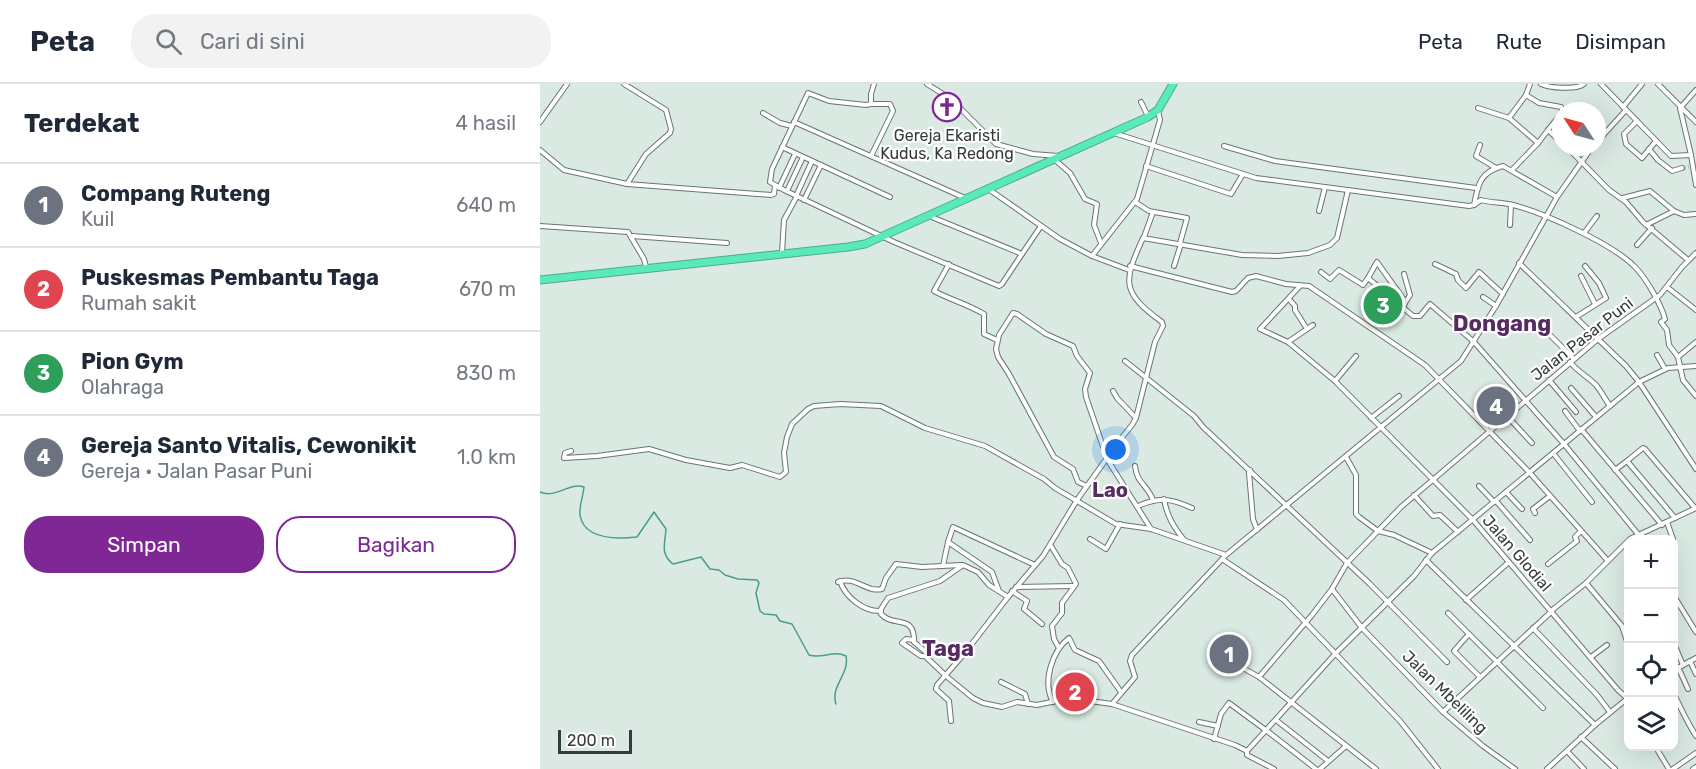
<!DOCTYPE html>
<html lang="id">
<head>
<meta charset="utf-8">
<style>
	body { margin:0; font-family:Rubik,sans-serif; background:#f2f2f3; color:#1f2937 }
	.controls { position:absolute; right:18px; bottom:18px; display:grid; overflow:hidden; border-radius:12px; box-shadow:0 6px 24px #0002 }
	.controls button { width:54px; height:54px; display:grid; place-items:center; padding:0; border:0; border-bottom:2px solid #e0e1e3; background:#fff; color:#1f2937; font:30px sans-serif }
	.compass { position:absolute; left:1012px; top:18px; width:54px; height:54px; border-radius:50%; background:#fff; box-shadow:0 6px 24px #0002; rotate:306deg }
	.scale { position:absolute; left:18px; bottom:15px; width:74px; box-sizing:border-box; padding-left:6px; border:3px solid #363c3a; border-top:0; font-size:16px; line-height:21px; white-space:nowrap; color:#363c3a; -webkit-text-stroke:4px #fff; paint-order:stroke }
	.you { position:absolute; left:576px; top:366px; width:21px; height:21px; margin:-15px; border:4px solid #fff; border-radius:50%; background:#1a73e8; box-shadow:0 0 0 9px #1a73e833 }
	.badge { display:grid; place-items:center; width:39px; height:39px; border-radius:50%; background:#7e2795; color:#fff; font-size:20px; font-weight:700 }
	.pin { position:absolute; translate:-50% -50%; border:3px solid #fff; box-shadow:0 2px 6px #0006 }
	.list { margin:0; padding:0; list-style:none }
	h2 { display:flex; justify-content:space-between; align-items:center; height:78px; margin:0; padding:0 24px; font-size:26px }
	h2 small { font-size:20px; font-weight:400; color:#747a83 }
	.list li { display:grid; grid-template-columns:39px 1fr auto; gap:18px; align-items:center; box-sizing:border-box; height:84px; padding:0 24px; border-top:2px solid #e0e1e3 }
	.list b { display:block; font-size:22px; white-space:nowrap }
	.list p { margin:0; font-size:20px; white-space:nowrap; color:#747a83 }
	.list em { font-size:20px; font-style:normal; color:#747a83 }
	.actions { display:flex; gap:12px; padding:18px 24px }
	.actions a { flex:1; padding:14px 0; border:2px solid #7e2795; border-radius:24px; text-align:center; font-size:21px; color:#7e2795 }
	.actions .main { background:#7e2795; color:#fff }
	.icon { flex:none; width:33px; height:33px; fill:none; stroke:currentColor; stroke-width:2; stroke-linecap:round; stroke-linejoin:round }
	.map { position:relative; flex:none; width:1156px; height:685px; overflow:hidden }
	header { display:flex; align-items:center; gap:36px; box-sizing:border-box; height:84px; padding:0 30px; background:#fff; border-bottom:2px solid #e0e1e3 }
	header strong { font-size:28px }
	nav { display:flex; gap:33px; margin-inline-start:auto; font-size:21px }
	.search { width:420px; height:54px; background:#f2f2f3; display:flex; align-items:center; gap:15px; box-sizing:border-box; padding:0 21px; border-radius:24px; color:#747a83; font-size:22px }
	main { display:flex }
	aside { flex:1; background:#fff }
	.map>svg:first-child { display:block }
</style>
</head>
<body>
<header>
<strong>Peta</strong>
<div class="search"><svg class="icon" aria-label="search" viewBox="0 0 24 24"><circle cx="10" cy="10" r="6"/><path d="M15 15l6 6"/></svg>Cari di sini</div>
<nav><a>Peta</a><a>Rute</a><a>Disimpan</a></nav>
</header>
<main>
<aside>
<h2>Terdekat<small>4 hasil</small></h2>
<ul class="list">
<li><span class="badge" style="background:#6b7280">1</span><div><b>Compang Ruteng</b><p>Kuil</p></div><em>640 m</em></li>
<li><span class="badge" style="background:#e0444e">2</span><div><b>Puskesmas Pembantu Taga</b><p>Rumah sakit</p></div><em>670 m</em></li>
<li><span class="badge" style="background:#2e9e5b">3</span><div><b>Pion Gym</b><p>Olahraga</p></div><em>830 m</em></li>
<li><span class="badge" style="background:#6b7280">4</span><div><b>Gereja Santo Vitalis, Cewonikit</b><p>Gereja · Jalan Pasar Puni</p></div><em>1.0 km</em></li>
</ul>
<div class="actions"><a class="main">Simpan</a><a>Bagikan</a></div>
</aside>
<div class="map">
<svg width="1156" height="685" viewBox="0 0 1156 685">
	<rect width="100%" height="100%" fill="#daeae3"/>
	<g fill="none" stroke-linecap="round" stroke-linejoin="round">
		<path stroke="#48a083" stroke-width="1.5" d="M0,408C16,415 29,398 44,403C43,413 39,422 40,431C44,456 78,455 97,453L114,428L126,445C125,460 120,470 133,480L161,473L170,485L179,486L185,491L198,495L217,496L219,499L216,509L220,527L224,530L236,531L240,537L252,540L269,571C282,575 293,566 306,572C310,590 290,602 296,620"/>
		<polyline stroke="#b9c7c1" stroke-width="4" stroke-dasharray="4 2" stroke-linecap="butt" points="1142,84 1149,83"/>
		<g stroke="#687670" stroke-width="6">
			<g id="minor">
				<polyline points="84,0 126,26 131,45 130,49 106,70 87,100 231,111 234,110 235,102"/>
				<polyline points="334,0 331,10 331,20 326,21 289,17 268,9 232,85 230,98 244,106 354,158 459,202 462,200 482,170"/>
				<polyline points="387,0 411,15 456,60 493,70 518,72"/>
				<polyline points="990,0 986,11 999,19 1021,23 1023,27"/>
				<path d="M1001,0C1009,4 1037,6 1044,0"/>
				<polyline points="1061,0 1131,72 1151,71"/>
				<polyline points="1118,0 1156,38"/>
				<polyline points="1156,6 1140,24 1151,71 1156,101"/>
				<polyline points="601,18 608,32"/>
				<polyline points="1083,23 1102,0"/>
				<polyline points="938,24 969,34 986,11"/>
				<polyline points="223,29 240,39 252,42"/>
				<polyline points="1021,30 1008,46 1021,58"/>
				<polyline points="969,34 998,59 1008,46"/>
				<polyline points="1097,37 1084,50 1086,60 1102,74 1116,57"/>
				<polyline points="0,38 27,0"/>
				<polyline points="254,38 425,114"/>
				<path d="M574,49L716,94L929,122L934,121C938,100 940,88 963,82L1017,113"/>
				<polyline points="1057,58 1086,26"/>
				<polyline points="940,61 936,72 956,84"/>
				<polyline points="684,62 735,77 936,104"/>
				<polyline points="242,63 350,113"/>
				<polyline points="1027,63 1069,106 1086,118 1103,138 1148,176"/>
				<polyline points="1109,65 1118,76 1132,87 1142,84"/>
				<polyline points="0,66 24,86 87,100"/>
				<polyline points="331,72 353,27 350,20 331,20"/>
				<polyline points="514,75 530,89 545,115 557,120 554,141 561,159"/>
				<polyline points="606,82 691,110 703,90"/>
				<polyline points="972,86 998,59"/>
				<polyline points="239,104 255,70"/>
				<polyline points="447,104 520,155 552,172 589,186"/>
				<polyline points="247,107 263,73"/>
				<polyline points="256,112 272,77"/>
				<polyline points="1083,114 1110,107 1134,127"/>
				<polyline points="264,116 281,81"/>
				<polyline points="595,118 609,127 647,134 640,159"/>
				<path d="M934,121L941,116C951,119 962,118 973,121C1004,129 1073,160 1095,183C1106,194 1121,220 1125,235L1121,238L1127,246L1129,261L1138,273L1143,296L1156,312"/>
				<polyline points="779,127 785,103"/>
				<polyline points="390,131 394,134 482,170 501,142"/>
				<polyline points="970,141 971,121"/>
				<polyline points="1106,141 1134,127 1144,131 1156,130"/>
				<polyline points="0,142 88,148 104,175 106,183"/>
				<polyline points="1044,149 1057,132"/>
				<polyline points="92,152 187,159"/>
				<polyline points="604,153 613,128"/>
				<polyline points="1097,161 1112,144"/>
				<polyline points="242,169 244,136 257,112"/>
				<polyline points="552,172 597,115 620,36 618,26"/>
				<polyline points="979,179 1086,282 1099,298 1156,385"/>
				<path d="M409,180L394,207C411,216 427,220 444,230V250L457,256"/>
				<polyline points="895,180 916,190 918,196 926,204 939,188 963,210"/>
				<polyline points="590,182 692,208 696,207 708,194 716,192 746,200 769,202 885,281 990,389 1068,477"/>
				<polyline points="634,182 641,160"/>
				<polyline points="781,188 790,195 799,186 823,201 828,194 873,232 880,232 890,220 934,258 1024,360 1102,455"/>
				<polyline points="864,190 870,211 865,219"/>
				<polyline points="1041,192 1055,220"/>
				<polyline points="828,194 837,178 864,216 865,219 863,224"/>
				<polyline points="760,202 720,245 748,258 795,297 933,436 1078,606 1088,615"/>
				<polyline points="1127,203 1156,226"/>
				<polyline points="943,213 956,222"/>
				<polyline points="749,215 755,222 755,226 767,245"/>
				<polyline points="1036,233 1066,214 1059,199 1045,182"/>
				<polyline points="999,240 1034,275"/>
				<polyline points="748,258 773,241"/>
				<polyline points="1117,271 1125,285"/>
				<polyline points="1138,273 1156,258"/>
				<polyline points="585,277 654,332 663,343 830,500 907,578"/>
				<path d="M1030,278C1038,288 1047,292 1056,301C1061,307 1065,315 1070,322"/>
				<polyline points="1009,296 1036,328"/>
				<polyline points="795,297 816,272"/>
				<polyline points="1031,304 1056,333"/>
				<polyline points="573,307 577,314 595,333"/>
				<polyline points="1025,327 1040,347"/>
				<polyline points="967,332 992,359"/>
				<polyline points="831,334 859,312"/>
				<polyline points="1041,345 1122,441"/>
				<polyline points="31,367 25,369 24,374 57,372 109,365 146,376 190,384 202,381 240,393 246,388 244,369 247,353 252,340 268,325 274,322 300,320 341,322 385,344 445,362 504,395 515,404 576,440 611,445 686,471"/>
				<polyline points="1013,369 1052,418"/>
				<path d="M568,371L592,341L596,334L615,258L623,242L622,238C581,208 583,198 603,154L702,171L738,172L768,169L790,161L797,154L808,106"/>
				<polyline points="806,373 816,391 816,430 819,433 838,447 854,451 892,469"/>
				<polyline points="567,375 611,445"/>
				<polyline points="1087,377 1103,364 1105,365 1155,424"/>
				<path d="M595,382C597,400 607,400 613,416"/>
				<polyline points="710,386 709,389 713,435 717,446"/>
				<polyline points="1075,386 1087,377 1135,434"/>
				<polyline points="939,402 954,418"/>
				<polyline points="966,408 982,425"/>
				<polyline points="874,411 893,432 900,431 918,448"/>
				<path d="M624,415C627,432 633,442 644,456"/>
				<polyline points="956,417 990,456"/>
				<path d="M598,422C620,413 630,414 652,424"/>
				<polyline points="995,429 993,425 1010,412"/>
				<polyline points="1127,438 1133,455"/>
				<polyline points="550,455 566,465 580,440"/>
				<polyline points="1090,455 1156,424"/>
				<polyline points="408,458 452,488 459,507"/>
				<polyline points="511,462 522,480 528,484 536,500 522,519 522,529 512,542 514,555 519,564"/>
				<polyline points="682,475 744,516 860,637 898,685"/>
				<polyline points="886,476 1055,641"/>
				<polyline points="1008,480 1037,457 1035,453 1041,447"/>
				<polyline points="403,482 408,458 413,443 495,481"/>
				<path d="M300,497C305,513 324,528 341,527"/>
				<path d="M298,498C315,491 326,509 342,505L346,494L356,480L382,483L422,481"/>
				<polyline points="1046,499 1082,542 1088,560"/>
				<polyline points="476,503 534,502"/>
				<polyline points="792,505 822,544 903,628 943,662 975,685"/>
				<polyline points="472,507 487,517 484,525 502,540"/>
				<polyline points="1134,512 1156,548"/>
				<polyline points="926,516 969,478"/>
				<polyline points="1011,527 1046,499 1088,457"/>
				<polyline points="908,529 1003,624"/>
				<polyline points="993,544 1057,611 1070,628"/>
				<polyline points="929,550 914,567 940,593"/>
				<polyline points="374,556 366,555 362,559 381,572 385,572 406,592 433,614 443,619 462,623 477,618 497,621 521,616 535,615 572,620 695,661 707,667 707,671 734,685"/>
				<polyline points="1134,560 1143,581"/>
				<polyline points="685,567 684,571 687,575 719,593 836,685"/>
				<polyline points="685,567 690,569 690,576"/>
				<path d="M385,572L387,569L374,558C375,529 353,544 341,530V525L348,514L400,497L423,481L438,488L449,501L468,513"/>
				<polyline points="1051,573 1067,561"/>
				<polyline points="1150,577 1156,590"/>
				<polyline points="1138,583 1148,605"/>
				<polyline points="1134,586 1156,574"/>
				<polyline points="719,593 772,531 792,505 807,479 861,423 1058,255 1120,211 1142,183 1156,169"/>
				<polyline points="461,598 485,610 488,620"/>
				<path d="M1134,610C1141,625 1147,638 1156,652"/>
				<path d="M513,618C502,598 512,567 529,554L535,566L559,577L581,608"/>
				<polyline points="572,620 595,593 590,577 592,571 686,471 921,277 956,222 1017,113 1052,63"/>
				<polyline points="903,628 1012,527"/>
				<polyline points="736,636 788,677"/>
				<polyline points="411,637 409,617 396,605 397,601 424,570 468,513 503,472 537,416 567,374 546,313 545,305 550,289 537,272 533,262 506,250 477,230 473,229 459,251 456,265 458,273 469,290 514,373 533,385 538,398 547,402"/>
				<polyline points="659,638 678,642"/>
				<polyline points="727,647 776,685"/>
				<polyline points="1041,653 1075,685"/>
				<polyline points="674,655 681,630 689,619 727,647"/>
				<polyline points="1115,662 1129,685"/>
				<polyline points="707,667 796,569 874,492 892,469 1099,298 1128,284 1156,282"/>
				<polyline points="1027,667 1044,685"/>
				<polyline points="780,685 806,662"/>
				<polyline points="1007,685 1055,641 1088,614"/>
				<polyline points="1133,685 1156,669"/>
				<polyline points="1153,685 1156,683"/>
			</g>
		</g>
		<g stroke="#4dac8e" stroke-width="9">
			<polyline id="highway" points="0,196 308,163 325,160 608,33 618,26 633,0"/>
		</g>
		<use href="#minor" stroke="#fff" stroke-width="4"/>
		<use href="#highway" stroke="#59e9bb" stroke-width="7"/>
	</g>
	<defs>
		<g id="church-ring" transform="scale(1.5)"><circle r="9.5" fill="#fff" stroke="#7e2795" stroke-width="1.5"/><path d="M-1.2-6h2.4v3.5h3.3v2.4h-3.3V6h-2.4V-.1h-3.3v-2.4h3.3Z" fill="#7e2795"/></g>
	</defs>
	<g fill-rule="evenodd">
		<use href="#church-ring" x="407" y="23"/>
	</g>
	<g text-anchor="middle" dominant-baseline="central" stroke-width="4.5" stroke-linejoin="round" paint-order="stroke">
		<g font-size="16" fill="#363c3a" stroke="#fff">
			<text x="407" y="51">Gereja Ekaristi<tspan x="407" dy="18">Kudus, Ka Redong</tspan></text>
		</g>
		<g font-size="16" fill="#363c3a" stroke="#fff">
			<text transform="translate(1042 255) rotate(-38)">Jalan Pasar Puni</text>
			<text transform="translate(977 469) rotate(49)">Jalan Glodial</text>
			<text transform="translate(905 608) rotate(44)">Jalan Mbeliling</text>
		</g>
		<g font-size="20" font-weight="bold" fill="#552b61" stroke="#fff">
			<text x="570" y="406">Lao</text>
		</g>
		<g font-size="22" font-weight="bold" fill="#552b61" stroke="#fff">
			<text x="962" y="239">Dongang</text>
			<text x="408" y="564">Taga</text>
		</g>
	</g>
</svg>
<div class="controls">
<button>+</button>
<button>−</button>
<button><svg class="icon" aria-label="locate" viewBox="0 0 24 24"><circle cx="12" cy="12" r="6"/><path d="M12 2v4M12 18v4M2 12h4M18 12h4"/></svg></button>
<button><svg class="icon" aria-label="layers" viewBox="0 0 24 24"><path d="M12 4l9 5-9 5-9-5zM3 14l9 5 9-5"/></svg></button>
</div>
<svg class="compass" viewBox="-18 -18 36 36"><path d="M0-13l5 13h-10z" fill="#e53935"/><path d="M0 13l5-13h-10z" fill="#747a83"/></svg>
<div class="scale">200 m</div>
<div class="you"></div>
<div class="pin badge" style="left:689px;top:570px;background:#6b7280">1</div>
<div class="pin badge" style="left:535px;top:608px;background:#e0444e">2</div>
<div class="pin badge" style="left:843px;top:221px;background:#2e9e5b">3</div>
<div class="pin badge" style="left:956px;top:322px;background:#6b7280">4</div>
</div>
</main>
</body>
</html>
